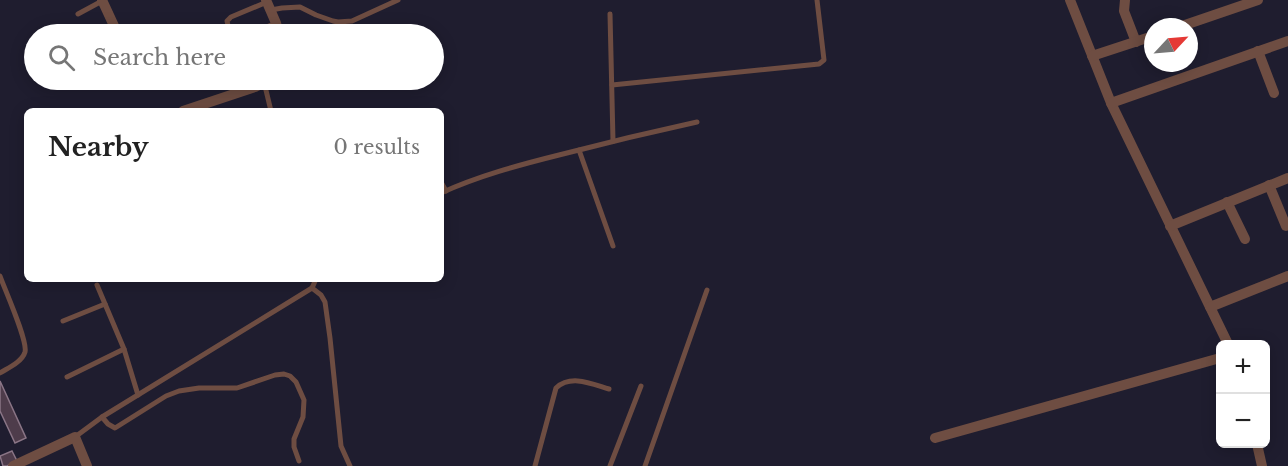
<!DOCTYPE html>
<html lang="en">
<head>
<meta charset="utf-8">
<style>
	body { margin:0; font-family:"Libre Baskerville",serif; background:#f2f2f2; color:#222 }
	.controls { position:absolute; right:18px; bottom:18px; display:grid; overflow:hidden; border-radius:9px; box-shadow:0 3px 15px #0003 }
	.controls button { width:54px; height:54px; display:grid; place-items:center; padding:0; border:0; border-bottom:2px solid #e0e0e0; background:#fff; color:#222; font:30px sans-serif }
	.compass { position:absolute; left:1144px; top:18px; width:54px; height:54px; border-radius:50%; background:#fff; box-shadow:0 3px 15px #0003; rotate:64deg }
	.list { margin:0; padding:0; list-style:none }
	h2 { display:flex; justify-content:space-between; align-items:center; height:78px; margin:0; padding:0 24px; font-size:26px }
	h2 small { font-size:20px; font-weight:400; color:#767676 }
	.icon { flex:none; width:33px; height:33px; fill:none; stroke:currentColor; stroke-width:2; stroke-linecap:round; stroke-linejoin:round }
	.map { position:relative; flex:none; width:1288px; height:466px; overflow:hidden }
	.search { position:absolute; background:#fff; box-shadow:0 3px 15px #0003; left:24px; top:24px; width:420px; height:66px; display:flex; align-items:center; gap:15px; box-sizing:border-box; padding:0 21px; border-radius:33px; color:#767676; font-size:22px }
	.panel { position:absolute; background:#fff; box-shadow:0 3px 15px #0003; left:24px; top:108px; width:420px; height:174px; border-radius:9px }
	.map>svg:first-child { display:block }
</style>
</head>
<body>
<div class="map">
<svg width="1288" height="466" viewBox="0 0 1288 466">
	<rect width="100%" height="100%" fill="#1f1d2f"/>
	<g fill="#4e3c4b" stroke="#8a7586" stroke-width="1.5">
		<polygon points="0,381 26,438 15,443 0,411"/>
		<polygon points="12,451 17,461 7,466 3,466 0,456"/>
	</g>
	<g fill="none" stroke-linecap="round" stroke-linejoin="round">
		<g stroke="#6e4d42" stroke-width="5">
			<polyline points="271,10 282,8 300,7 316,15 333,21 338,22 352,21 398,0"/>
			<polyline points="78,14 102,1"/>
			<polyline points="610,14 613,141"/>
			<polyline points="230,34 227,21 231,17 267,2"/>
			<polyline points="250,34 276,23"/>
			<polyline points="264,82 271,111"/>
			<polyline points="612,85 819,64 824,60 817,0"/>
			<polyline points="579,150 613,246"/>
			<polyline points="441,182 446,191"/>
			<path d="M441,193C478,176 519,165 559,155C605,143 651,132 697,122"/>
			<path d="M0,276C5,290 28,341 25,352C22,362 8,368 0,373"/>
			<polyline points="97,285 124,349 138,395"/>
			<polyline points="312,288 321,295 325,302 330,338 341,446 350,466"/>
			<polyline points="63,321 105,304"/>
			<polyline points="67,377 124,349"/>
			<polyline points="102,417 108,424 115,428 166,396 179,391 199,388 237,388 275,375 284,374 290,376 296,382 304,400 303,417 294,439 294,447 299,461"/>
			<polyline points="75,437 102,417 312,288 316,279"/>
			<path d="M535,466L556,388C571,374 592,384 609,389"/>
			<polyline points="610,466 641,386"/>
			<polyline points="645,466 707,290"/>
		</g>
		<g stroke="#6e4d42" stroke-width="10">
			<polyline points="102,0 115,28"/>
			<polyline points="266,0 276,23 279,34"/>
			<polyline points="1070,0 1111,103 1228,344"/>
			<polyline points="1125,0 1124,11 1136,42"/>
			<polyline points="1179,27 1258,0"/>
			<polyline points="1258,51 1274,93"/>
			<polyline points="1092,56 1153,36"/>
			<polyline points="1111,103 1288,41"/>
			<polyline points="183,111 255,87 268,80"/>
			<polyline points="1269,185 1286,226"/>
			<polyline points="1227,202 1245,239"/>
			<polyline points="1170,226 1288,178"/>
			<polyline points="1210,307 1288,276"/>
			<polyline points="935,438 1220,358"/>
			<polyline points="1257,444 1262,466"/>
			<polyline points="13,466 75,437 87,466"/>
		</g>
	</g>
</svg>
<div class="controls">
<button>+</button>
<button>−</button>
</div>
<svg class="compass" viewBox="-18 -18 36 36"><path d="M0-13l5 13h-10z" fill="#e53935"/><path d="M0 13l5-13h-10z" fill="#767676"/></svg>
<div class="search"><svg class="icon" aria-label="search" viewBox="0 0 24 24"><circle cx="10" cy="10" r="6"/><path d="M15 15l6 6"/></svg>Search here</div>
<section class="panel">
<h2>Nearby<small>0 results</small></h2>
<ul class="list">
</ul>
</section>
</div>
</body>
</html>
